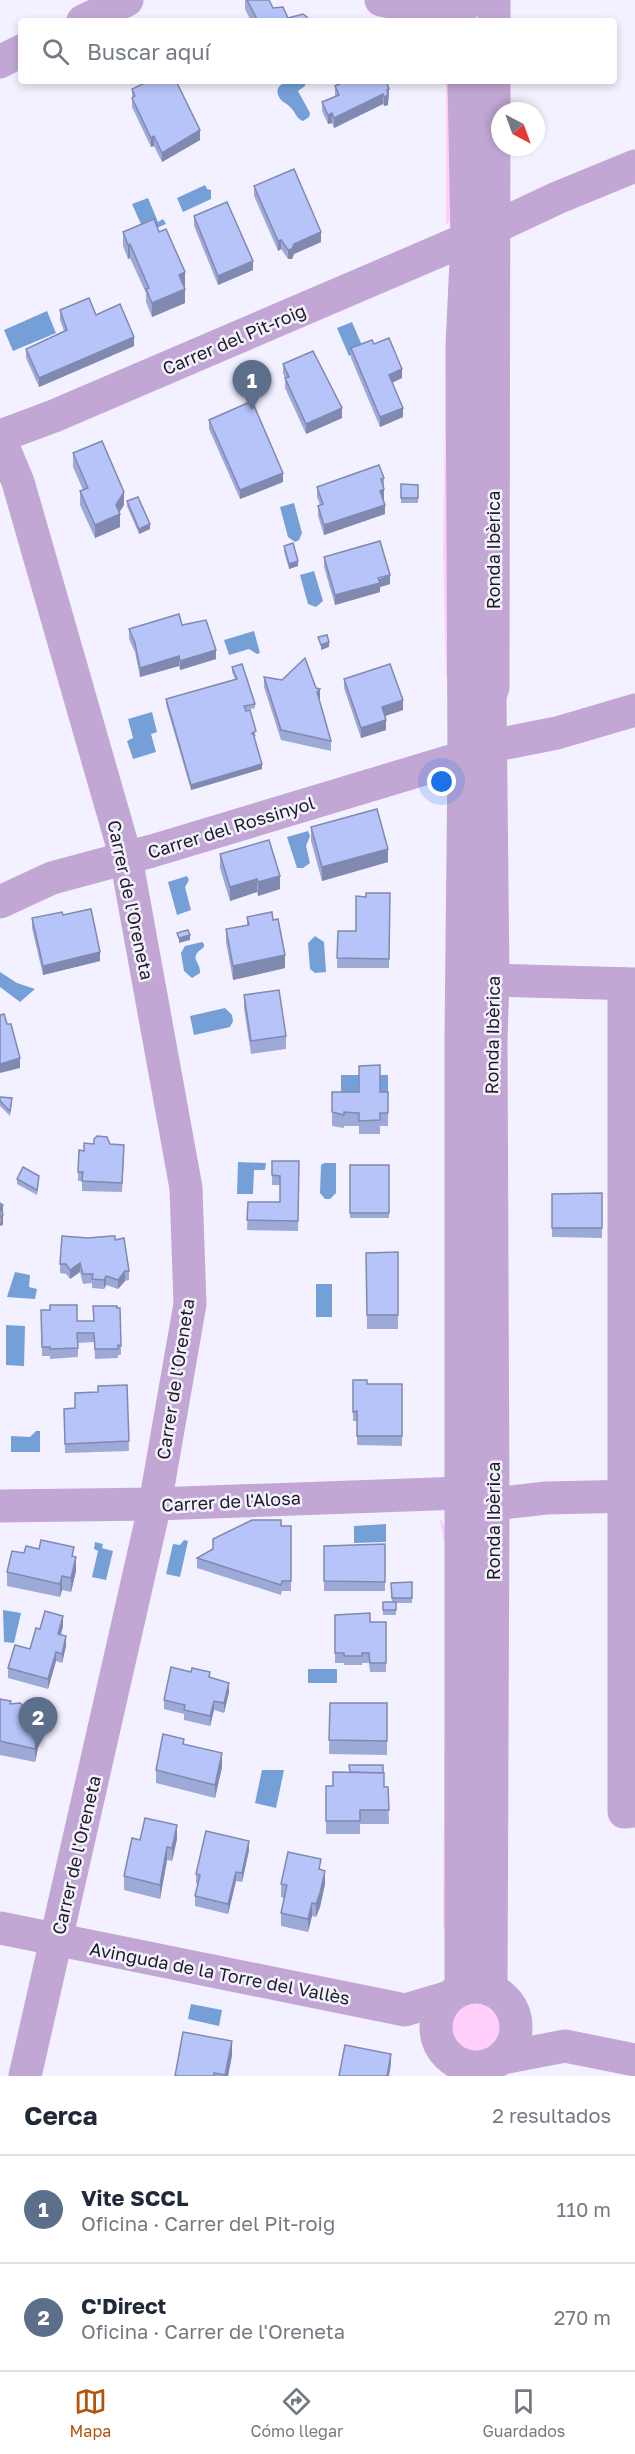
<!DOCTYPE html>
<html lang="es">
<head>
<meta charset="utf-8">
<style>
	body { margin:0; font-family:"Golos Text",sans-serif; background:#f2f2f3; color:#1f2937 }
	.compass { position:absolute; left:491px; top:102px; width:54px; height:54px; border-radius:50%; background:#fff; box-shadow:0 3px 9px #0003; rotate:139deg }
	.you { position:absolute; left:442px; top:782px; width:21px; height:21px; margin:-15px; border:4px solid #fff; border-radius:50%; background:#1a73e8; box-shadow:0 0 0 9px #1a73e833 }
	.badge { display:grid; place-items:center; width:39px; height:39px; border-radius:50%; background:#b45309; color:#fff; font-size:20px; font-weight:700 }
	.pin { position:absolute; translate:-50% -50px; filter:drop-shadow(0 2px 3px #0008) }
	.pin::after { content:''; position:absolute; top:32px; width:21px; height:18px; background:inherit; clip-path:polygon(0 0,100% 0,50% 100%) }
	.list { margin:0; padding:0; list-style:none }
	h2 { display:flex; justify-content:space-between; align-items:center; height:78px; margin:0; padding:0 24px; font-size:26px }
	h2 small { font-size:20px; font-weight:400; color:#747a83 }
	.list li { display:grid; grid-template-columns:39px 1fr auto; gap:18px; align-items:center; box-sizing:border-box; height:108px; padding:0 24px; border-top:2px solid #e0e1e3 }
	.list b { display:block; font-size:22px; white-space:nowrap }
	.list p { margin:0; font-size:20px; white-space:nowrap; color:#747a83 }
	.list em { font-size:20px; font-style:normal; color:#747a83 }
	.icon { flex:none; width:33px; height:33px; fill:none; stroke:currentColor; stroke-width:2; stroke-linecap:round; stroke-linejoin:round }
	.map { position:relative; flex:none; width:635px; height:2076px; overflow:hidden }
	.search { position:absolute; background:#fff; box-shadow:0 3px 9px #0003; left:18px; right:18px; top:18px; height:66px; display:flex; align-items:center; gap:15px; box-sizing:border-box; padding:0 21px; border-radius:6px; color:#747a83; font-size:22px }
	.sheet { height:294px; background:#fff }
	nav { display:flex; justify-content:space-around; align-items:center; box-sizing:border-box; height:84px; border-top:2px solid #e0e1e3; background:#fff; font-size:16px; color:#747a83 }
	nav a { display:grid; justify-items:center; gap:3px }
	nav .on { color:#b45309 }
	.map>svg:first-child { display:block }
</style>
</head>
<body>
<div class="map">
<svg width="635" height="2076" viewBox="0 0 635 2076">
	<rect width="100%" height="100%" fill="#f3f1ff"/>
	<g fill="#ffcff9">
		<polygon points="446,81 453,81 452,218 446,225"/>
		<polygon points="446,355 452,677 446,678 443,551"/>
		<polygon points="439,1517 447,1530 451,1928 443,1928 446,1551"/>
		<path d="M471,2000L489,2002L503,2011C503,2018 506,2028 504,2034C485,2076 410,2030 471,2000Z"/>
	</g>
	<g fill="#749fd7">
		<path d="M306,81L305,86L298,91L310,113L309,117L303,121C295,118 296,112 290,107C287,103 281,102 279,97C271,80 297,81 306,81Z"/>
		<polygon points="205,185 207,189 211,190 211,199 183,212 177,198"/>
		<polygon points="148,198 158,222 163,219 166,224 145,233 132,204"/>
		<polygon points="47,311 56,333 13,351 4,330"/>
		<polygon points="352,322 364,350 349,356 337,328"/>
		<polygon points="294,503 302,533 299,540 295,542 288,537 280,507"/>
		<polygon points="314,571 323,601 316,607 308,604 300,575"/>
		<polygon points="254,631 260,653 257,654 249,649 229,655 224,640"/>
		<polygon points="152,712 157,732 151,734 156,752 133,759 127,741 133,738 128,719"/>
		<polygon points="308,831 310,836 306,846 310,863 303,868 297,868 287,837"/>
		<polygon points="187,876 189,880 185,887 191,910 177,915 168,882"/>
		<polygon points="315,936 324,942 326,972 315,973 310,969 308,943"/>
		<path d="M202,942L204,944V947C187,959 201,960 200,973L192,978L184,971L181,953L185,946Z"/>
		<polygon points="0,972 17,983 35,989 20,1002 0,987"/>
		<polygon points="225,1008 232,1015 233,1021 230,1027 194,1035 190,1016"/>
		<polygon points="341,1075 388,1075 388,1093 380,1093 359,1079 359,1094 341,1094"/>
		<polygon points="238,1162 266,1163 265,1170 254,1170 253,1194 237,1194"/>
		<polygon points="324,1163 336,1163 336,1193 330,1199 325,1199 320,1193 321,1165"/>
		<polygon points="15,1272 30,1275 29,1287 37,1289 35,1299 7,1297"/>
		<rect x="316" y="1284" width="16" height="33"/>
		<polygon points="6,1325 25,1326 24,1366 6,1365"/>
		<polygon points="36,1431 40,1431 40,1452 11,1452 11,1436 30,1437"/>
		<polygon points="386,1524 386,1542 354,1543 354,1526"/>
		<polygon points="184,1540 188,1541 180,1577 166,1574 173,1544 180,1545"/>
		<polygon points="95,1542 103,1544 102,1548 113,1551 106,1580 92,1577 98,1551 94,1549"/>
		<polygon points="3,1610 21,1613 14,1643 4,1642"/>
		<rect x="308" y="1669" width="29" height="14"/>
		<polygon points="262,1770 284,1770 276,1808 255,1803"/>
		<polygon points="191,2004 222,2010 219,2026 188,2019"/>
	</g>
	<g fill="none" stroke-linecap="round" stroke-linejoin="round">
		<g stroke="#c2a7d4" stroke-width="33">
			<polyline points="381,0 426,9 465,5"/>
			<polyline points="494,0 494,21"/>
			<polyline points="83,21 127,0"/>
			<polyline points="0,62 21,51"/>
			<polyline points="493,228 557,198 635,166"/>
			<polyline points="0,436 54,416 467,239"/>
			<polyline points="0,439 18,482 126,858 186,1188 190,1304 155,1504 25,2076"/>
			<polyline points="491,746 557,733 635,710"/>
			<polyline points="0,902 52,878 152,851 464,757"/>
			<polyline points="493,980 635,984"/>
			<polyline points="624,984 624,1812 635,1811"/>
			<polyline points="493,1504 546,1498 635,1496"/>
			<polyline points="0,1506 155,1504 462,1493"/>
			<polyline points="0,1928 405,2010 449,1997"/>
			<circle cx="476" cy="2027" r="40"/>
			<polyline points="461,1990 461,1039 464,757 462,346 467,239 464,81"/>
			<polyline points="491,1990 493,1504 491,1039 493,980 490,696 493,687 494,81"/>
			<polyline points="502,2058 565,2046 635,2060"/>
		</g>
	</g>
	<g fill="#9da9d7">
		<polygon points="245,0 269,0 273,8 288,18 308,21 251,21 245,9"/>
		<polygon points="342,81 386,81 389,98 388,99 388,105 384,106 383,104 334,128 332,123 328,124 322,111 322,102 335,96 335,86 343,83"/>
		<polygon points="132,89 200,140 162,162 154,146 151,147 132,107"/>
		<polygon points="254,186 321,242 294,254 292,259 288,259 281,249 278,251 254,196"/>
		<polygon points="194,216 253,270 218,285 194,226"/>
		<polygon points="123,232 185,286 185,303 152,317 146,302 146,293 130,258 128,259 123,246"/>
		<polygon points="60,310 134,346 39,387 26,358 26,349 64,331 60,320"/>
		<polygon points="374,344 402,378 392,383 403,417 380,427 351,358 351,348"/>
		<polygon points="283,364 342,418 306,434 285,388 285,378 283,373"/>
		<polygon points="209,420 283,482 240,499 209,429"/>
		<polygon points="73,453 124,505 119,513 120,527 95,538 80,505 80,491 83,490 73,467"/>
		<polygon points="384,478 384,499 383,499 385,514 324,535 318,516 318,506 320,505 317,497 317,487"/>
		<polygon points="401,484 418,485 418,503 401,503"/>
		<polygon points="127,501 150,529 139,534 127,506"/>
		<polygon points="284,546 298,566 289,569 284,551"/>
		<polygon points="324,557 390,584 380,587 380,592 335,605 324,567"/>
		<polygon points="182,625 216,659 180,670 179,666 140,677 135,652 129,639 129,629"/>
		<polygon points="232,667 255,704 255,708 246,710 256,736 254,737 262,769 191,790 166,704 166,699 235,679 232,672"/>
		<polygon points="264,677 316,688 320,698 319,699 331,741 331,751 281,740 264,687"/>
		<polygon points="344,679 403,710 385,716 386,730 361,738 344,688"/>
		<polygon points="311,827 388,862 322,881 311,841"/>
		<polygon points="220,854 280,889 258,896 257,892 230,901 220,868"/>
		<polygon points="390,893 389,968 337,968 338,931 356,931 366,897"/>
		<polygon points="63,915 100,961 43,975 32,928 32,918"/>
		<polygon points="247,917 273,920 285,968 233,980 226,942 226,929 247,925"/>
		<polygon points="244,995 286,1036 286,1049 251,1054 244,1008"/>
		<polygon points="332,1092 388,1092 388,1126 380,1126 380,1134 359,1134 359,1126 344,1126 344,1128 332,1126"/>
		<polygon points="0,1097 12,1103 10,1116 0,1106"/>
		<polygon points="110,1144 124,1155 122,1192 82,1191 82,1181 78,1181 78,1172 84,1151"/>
		<polygon points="272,1161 299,1161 298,1231 247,1230 248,1202 280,1202 280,1185 272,1185"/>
		<rect x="350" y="1165" width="39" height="53"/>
		<polygon points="17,1179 39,1181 37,1195 17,1184"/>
		<polygon points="602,1193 602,1238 552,1237 552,1194"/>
		<polygon points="115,1240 129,1271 129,1280 125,1281 118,1289 106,1285 104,1289 92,1288 92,1283 83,1284 80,1272 70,1279 66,1274 60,1273 60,1264"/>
		<polygon points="398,1252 398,1329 367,1329 366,1253"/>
		<polygon points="117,1308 120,1308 121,1355 118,1355 118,1358 95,1359 94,1342 78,1343 78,1357 50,1359 50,1356 42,1356 41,1310 77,1321 94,1321"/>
		<polygon points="353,1380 367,1384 402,1384 402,1446 357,1445 357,1421 353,1421"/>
		<polygon points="127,1385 129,1451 65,1453 64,1409 75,1408 98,1392"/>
		<polygon points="291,1526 291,1591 282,1591 281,1595 197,1568 197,1558"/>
		<polygon points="385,1544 385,1591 324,1591 324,1546"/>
		<polygon points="24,1553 74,1557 76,1571 71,1592 62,1590 60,1597 7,1586 7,1572"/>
		<polygon points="412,1582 412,1603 396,1603 396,1615 383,1615 383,1602 392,1602 391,1583"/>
		<polygon points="335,1615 370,1622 386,1622 386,1672 370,1672 369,1663 362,1663 362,1665 344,1665 344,1663 335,1663"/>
		<polygon points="63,1626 61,1635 66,1646 62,1663 56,1661 48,1689 8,1678 8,1668 30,1649 40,1629"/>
		<polygon points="229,1692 224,1713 214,1710 210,1726 184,1720 184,1714 164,1709 164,1700"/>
		<polygon points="0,1699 11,1704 28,1717 41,1734 35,1762 0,1755"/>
		<polygon points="330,1703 387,1703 387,1755 329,1754"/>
		<polygon points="184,1745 222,1767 215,1798 156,1783 156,1770"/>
		<polygon points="326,1786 388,1787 389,1824 360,1824 360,1834 326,1834"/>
		<polygon points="177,1839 172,1861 167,1860 160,1899 124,1890 124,1876 140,1840"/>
		<polygon points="249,1850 242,1882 236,1881 228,1914 195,1906 195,1896 198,1884 196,1883 196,1874"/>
		<polygon points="321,1870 325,1884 320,1907 316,1917 312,1916 308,1932 281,1926 281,1913 284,1898 281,1897 281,1884"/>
		<polygon points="232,2055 228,2076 175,2076"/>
	</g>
	<g fill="#8089af">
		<polygon points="389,89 388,105 384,106 384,97 387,90"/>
		<polygon points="383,94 383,104 334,128 334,118"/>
		<polygon points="332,113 332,123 328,124 328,115"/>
		<polygon points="200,130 200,140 162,162 162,153"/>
		<polygon points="154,136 154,146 151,147 151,138"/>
		<polygon points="321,232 321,242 294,254 292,259 288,259 288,250 294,244"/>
		<polygon points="281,240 281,249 278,251 278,241"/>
		<polygon points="130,244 130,258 128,259 128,245"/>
		<polygon points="253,261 253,270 218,285 218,276"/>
		<polygon points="185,272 185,286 179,288 179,275"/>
		<polygon points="185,289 185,303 152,317 152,303"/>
		<polygon points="134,337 134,346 39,387 39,378"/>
		<polygon points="402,369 402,378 389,384 389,375"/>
		<polygon points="342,408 342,418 306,434 306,424"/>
		<polygon points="403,408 403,417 380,427 380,417"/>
		<polygon points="283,473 283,482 240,499 240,490"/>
		<polygon points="384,489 384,499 380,501 380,491"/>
		<polygon points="124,492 124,505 118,514 120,514 120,527 95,538 95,525 116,505"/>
		<polygon points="385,505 385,514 324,535 324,525"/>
		<polygon points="150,524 150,529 139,534 139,529"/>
		<polygon points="298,561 298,566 289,569 289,564"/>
		<polygon points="390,575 390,584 380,587 380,592 335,605 335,595"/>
		<polygon points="329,642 329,647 321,650 321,645"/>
		<polygon points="216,650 216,659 180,670 180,661"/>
		<polygon points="179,656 179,666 140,677 140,668"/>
		<polygon points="320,689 320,698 317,701 317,692"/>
		<polygon points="403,700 403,710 382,717 382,707"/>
		<polygon points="386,720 386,730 361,738 361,728"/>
		<polygon points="262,764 262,769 191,790 191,785"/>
		<polygon points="388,849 388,862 322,881 322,867"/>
		<polygon points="280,876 280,889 258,896 258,882"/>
		<polygon points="257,879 257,892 230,901 230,887"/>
		<polygon points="190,935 190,940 179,943 179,938"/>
		<polygon points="100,952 100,961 43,975 43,966"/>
		<polygon points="285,955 285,968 233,980 233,966"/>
		<polygon points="20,1058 20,1068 0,1073 0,1064"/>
		<polygon points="3,1205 3,1225 0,1226 1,1207"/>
		<polygon points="80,1263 80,1272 70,1279 70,1270"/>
		<polygon points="125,1271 125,1281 118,1289 118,1280"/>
		<polygon points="106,1276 106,1285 104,1289 104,1280"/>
		<polygon points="76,1557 76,1571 71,1592 71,1578"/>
		<polygon points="62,1576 62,1590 60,1597 60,1584"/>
		<polygon points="63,1616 63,1626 58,1643 58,1634"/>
		<polygon points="66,1636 66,1646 62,1663 62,1654"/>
		<polygon points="56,1652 56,1661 48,1689 48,1679"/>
		<polygon points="229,1683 229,1692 224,1713 224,1703"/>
		<polygon points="214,1701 214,1710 210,1726 210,1716"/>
		<polygon points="41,1720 41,1734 35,1762 35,1749"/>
		<polygon points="222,1753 222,1767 215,1798 215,1785"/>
		<polygon points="177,1825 177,1839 172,1861 172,1848"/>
		<polygon points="249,1841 249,1850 242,1882 242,1873"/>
		<polygon points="167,1847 167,1860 160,1899 160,1885"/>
		<polygon points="325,1871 325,1884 320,1907 316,1917 316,1904"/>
		<polygon points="236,1872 236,1881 228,1914 228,1904"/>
		<polygon points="312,1903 312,1916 308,1932 308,1919"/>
		<polygon points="232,2041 232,2055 228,2076 225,2076"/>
		<polygon points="391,2054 391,2064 389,2076 387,2076"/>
	</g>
	<g fill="#b7c4fa" stroke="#8089af" stroke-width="1.5">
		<polygon points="247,0 269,0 273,8 283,7 288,18 303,14 307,17 308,21 258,21"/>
		<polygon points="149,81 176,81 200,130 162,153 154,136 151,138 132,98 135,96 132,89"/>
		<polygon points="346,81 386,81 389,89 387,90 388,95 384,97 383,94 334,118 332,113 328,115 322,102 339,95 335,86"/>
		<polygon points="294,169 321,232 294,244 292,249 288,250 281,240 278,241 254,186"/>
		<polygon points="227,202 253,261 218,276 194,216"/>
		<polygon points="154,219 159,232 166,229 185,272 179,275 185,289 152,303 146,289 149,288 130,244 128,245 123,232"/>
		<polygon points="89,298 96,315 120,304 134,337 39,378 26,349 67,330 60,310"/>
		<polygon points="389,338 402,369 389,375 403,408 380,417 351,348 372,340 374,344"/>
		<polygon points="313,351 342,408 306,424 285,378 289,377 283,364"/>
		<polygon points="252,401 283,473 240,490 209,420"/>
		<polygon points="102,441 124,492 116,505 120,514 95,525 80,491 88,488 73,453"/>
		<polygon points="379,465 384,478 381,479 384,489 380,491 385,505 324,525 318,506 323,504 317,487"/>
		<polygon points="401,484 418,485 418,498 401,498"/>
		<polygon points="138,497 150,524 139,529 127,501"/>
		<polygon points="380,541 390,575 378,578 380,583 335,595 324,557"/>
		<polygon points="293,543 298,561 289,564 284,546"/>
		<polygon points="179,614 182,625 206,620 216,650 180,661 179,656 140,668 135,643 129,629"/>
		<polygon points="327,635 329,642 321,645 318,637"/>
		<polygon points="305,658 316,688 320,689 317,692 331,741 281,730 264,677 282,680"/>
		<polygon points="242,664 255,704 244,706 246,711 250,710 256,731 251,734 253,733 262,764 191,785 166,699 237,679 232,667"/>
		<polygon points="390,664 403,700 382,707 386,720 361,728 344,679"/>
		<polygon points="377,809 388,849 322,867 311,827"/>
		<polygon points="269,840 280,876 258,882 257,879 230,887 220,854"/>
		<polygon points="366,893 390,893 389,959 337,958 338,931 356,931 356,896 366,897"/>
		<polygon points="91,909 100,952 43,966 32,918 62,912 63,915"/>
		<polygon points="272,912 273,920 278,919 285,955 233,966 226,929 249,925 247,917"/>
		<polygon points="188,930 190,935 179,938 177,933"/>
		<polygon points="279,990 286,1036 251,1041 244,995"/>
		<polygon points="4,1014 7,1024 11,1024 20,1058 0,1064 0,1015"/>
		<polygon points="380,1065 380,1092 388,1092 388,1113 380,1113 380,1120 359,1121 359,1113 344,1112 344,1115 332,1112 332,1092 359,1092 359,1066"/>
		<polygon points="0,1097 12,1098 10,1111 0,1101"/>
		<polygon points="97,1136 107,1137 110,1144 124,1145 122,1183 82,1181 83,1172 78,1172 79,1150 84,1151 84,1143 94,1144 94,1139"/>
		<polygon points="272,1161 299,1161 298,1221 247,1220 248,1202 280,1202 280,1176 272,1175"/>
		<rect x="350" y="1165" width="39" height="48"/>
		<polygon points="23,1167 39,1176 37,1190 17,1179"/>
		<polygon points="602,1193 602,1228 552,1228 552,1194"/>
		<polygon points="0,1203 3,1205 1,1207 3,1215 0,1217"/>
		<polygon points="62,1236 88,1238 111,1236 115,1236 115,1240 124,1238 129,1271 125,1271 118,1280 106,1276 104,1280 92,1279 93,1274 83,1274 80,1263 70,1270 66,1264 60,1264"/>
		<polygon points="398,1252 398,1315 367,1315 366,1253"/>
		<polygon points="50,1305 77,1305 77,1321 94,1321 93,1306 117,1306 117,1308 120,1308 121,1346 118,1345 118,1349 95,1349 94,1333 77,1333 78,1348 50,1349 50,1347 42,1347 41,1310 50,1310"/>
		<polygon points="353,1380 367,1380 367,1384 402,1384 402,1436 357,1436 357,1411 353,1412"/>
		<polygon points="127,1385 129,1441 65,1444 64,1409 75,1408 75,1393 98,1392 98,1386"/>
		<polygon points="252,1520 281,1520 281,1526 291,1526 291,1581 282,1581 281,1585 197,1558 213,1549 213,1539"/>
		<polygon points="41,1540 74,1547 72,1556 76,1557 71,1578 62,1576 60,1584 7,1572 12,1551 24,1553 26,1546 39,1549"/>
		<polygon points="385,1544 385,1582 324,1581 324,1546"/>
		<polygon points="412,1582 412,1598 392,1598 391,1583"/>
		<rect x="383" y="1602" width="13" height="8"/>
		<polygon points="45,1611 63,1616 58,1634 66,1636 62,1654 56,1652 48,1679 8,1668 15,1645 30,1649 36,1628 40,1629"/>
		<polygon points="370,1613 370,1622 386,1622 386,1663 370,1663 369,1653 362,1653 362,1656 344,1656 344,1653 335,1653 335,1615"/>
		<polygon points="171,1667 191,1672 192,1668 210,1672 209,1677 229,1683 224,1703 214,1701 210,1716 184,1710 185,1705 164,1700"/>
		<polygon points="0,1699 11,1701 10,1704 20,1703 26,1708 28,1717 41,1720 35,1749 0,1741"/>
		<polygon points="330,1703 387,1703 387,1741 329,1740"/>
		<polygon points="163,1734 184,1739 183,1744 222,1753 215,1785 156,1770"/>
		<polygon points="349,1765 383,1765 383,1773 350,1772"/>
		<polygon points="333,1772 384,1773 384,1787 388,1787 389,1810 360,1810 360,1821 326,1821 326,1786 333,1786"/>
		<polygon points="145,1818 177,1825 172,1848 167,1847 160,1885 124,1876 132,1838 140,1840"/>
		<polygon points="206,1831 249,1841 242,1873 236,1872 228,1904 195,1896 200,1875 196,1874"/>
		<polygon points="288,1852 321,1859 319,1869 325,1871 320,1893 316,1904 312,1903 308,1919 281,1913 287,1885 281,1884"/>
		<polygon points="183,2032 232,2041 225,2075 214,2073 214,2076 175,2076"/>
		<polygon points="345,2045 391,2054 387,2076 339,2076"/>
	</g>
	<g text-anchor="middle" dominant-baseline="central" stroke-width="5" stroke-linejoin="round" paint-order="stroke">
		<g font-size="18" fill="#1d1c22" stroke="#f3f1ff">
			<text transform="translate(234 339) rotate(-23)">Carrer del Pit-roig</text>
			<text transform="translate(493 550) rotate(-90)">Ronda Ibèrica</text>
			<text transform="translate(231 827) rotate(-17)">Carrer del Rossinyol</text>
			<text transform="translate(131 900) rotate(78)">Carrer de l'Oreneta</text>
			<text transform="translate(492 1035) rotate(-89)">Ronda Ibèrica</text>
			<text transform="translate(175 1379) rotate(-81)">Carrer de l'Oreneta</text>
			<text transform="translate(231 1501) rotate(-3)">Carrer de l'Alosa</text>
			<text transform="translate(493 1521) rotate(-90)">Ronda Ibèrica</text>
			<text transform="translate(76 1855) rotate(-77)">Carrer de l'Oreneta</text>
			<text transform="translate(220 1973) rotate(11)">Avinguda de la Torre del Vallès</text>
		</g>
	</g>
</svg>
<svg class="compass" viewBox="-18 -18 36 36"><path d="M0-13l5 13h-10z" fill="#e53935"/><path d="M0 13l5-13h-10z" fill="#747a83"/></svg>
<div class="you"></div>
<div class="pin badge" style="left:252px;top:410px;background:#5c6f8a">1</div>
<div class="pin badge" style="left:38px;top:1747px;background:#5c6f8a">2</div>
<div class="search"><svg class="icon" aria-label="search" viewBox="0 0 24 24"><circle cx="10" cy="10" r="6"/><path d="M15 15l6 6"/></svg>Buscar aquí</div>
</div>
<section class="sheet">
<h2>Cerca<small>2 resultados</small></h2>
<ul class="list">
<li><span class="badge" style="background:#5c6f8a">1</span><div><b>Vite SCCL</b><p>Oficina · Carrer del Pit-roig</p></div><em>110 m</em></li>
<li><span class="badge" style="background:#5c6f8a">2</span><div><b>C'Direct</b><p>Oficina · Carrer de l'Oreneta</p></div><em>270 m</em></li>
</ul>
</section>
<nav>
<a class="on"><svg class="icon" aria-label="map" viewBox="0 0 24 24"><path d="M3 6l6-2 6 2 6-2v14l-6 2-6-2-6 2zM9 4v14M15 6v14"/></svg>Mapa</a>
<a><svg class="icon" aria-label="directions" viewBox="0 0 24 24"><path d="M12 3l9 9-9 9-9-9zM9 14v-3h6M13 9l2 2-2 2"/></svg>Cómo llegar</a>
<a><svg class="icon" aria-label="saved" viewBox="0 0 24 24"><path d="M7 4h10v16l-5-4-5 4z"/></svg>Guardados</a>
</nav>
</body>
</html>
